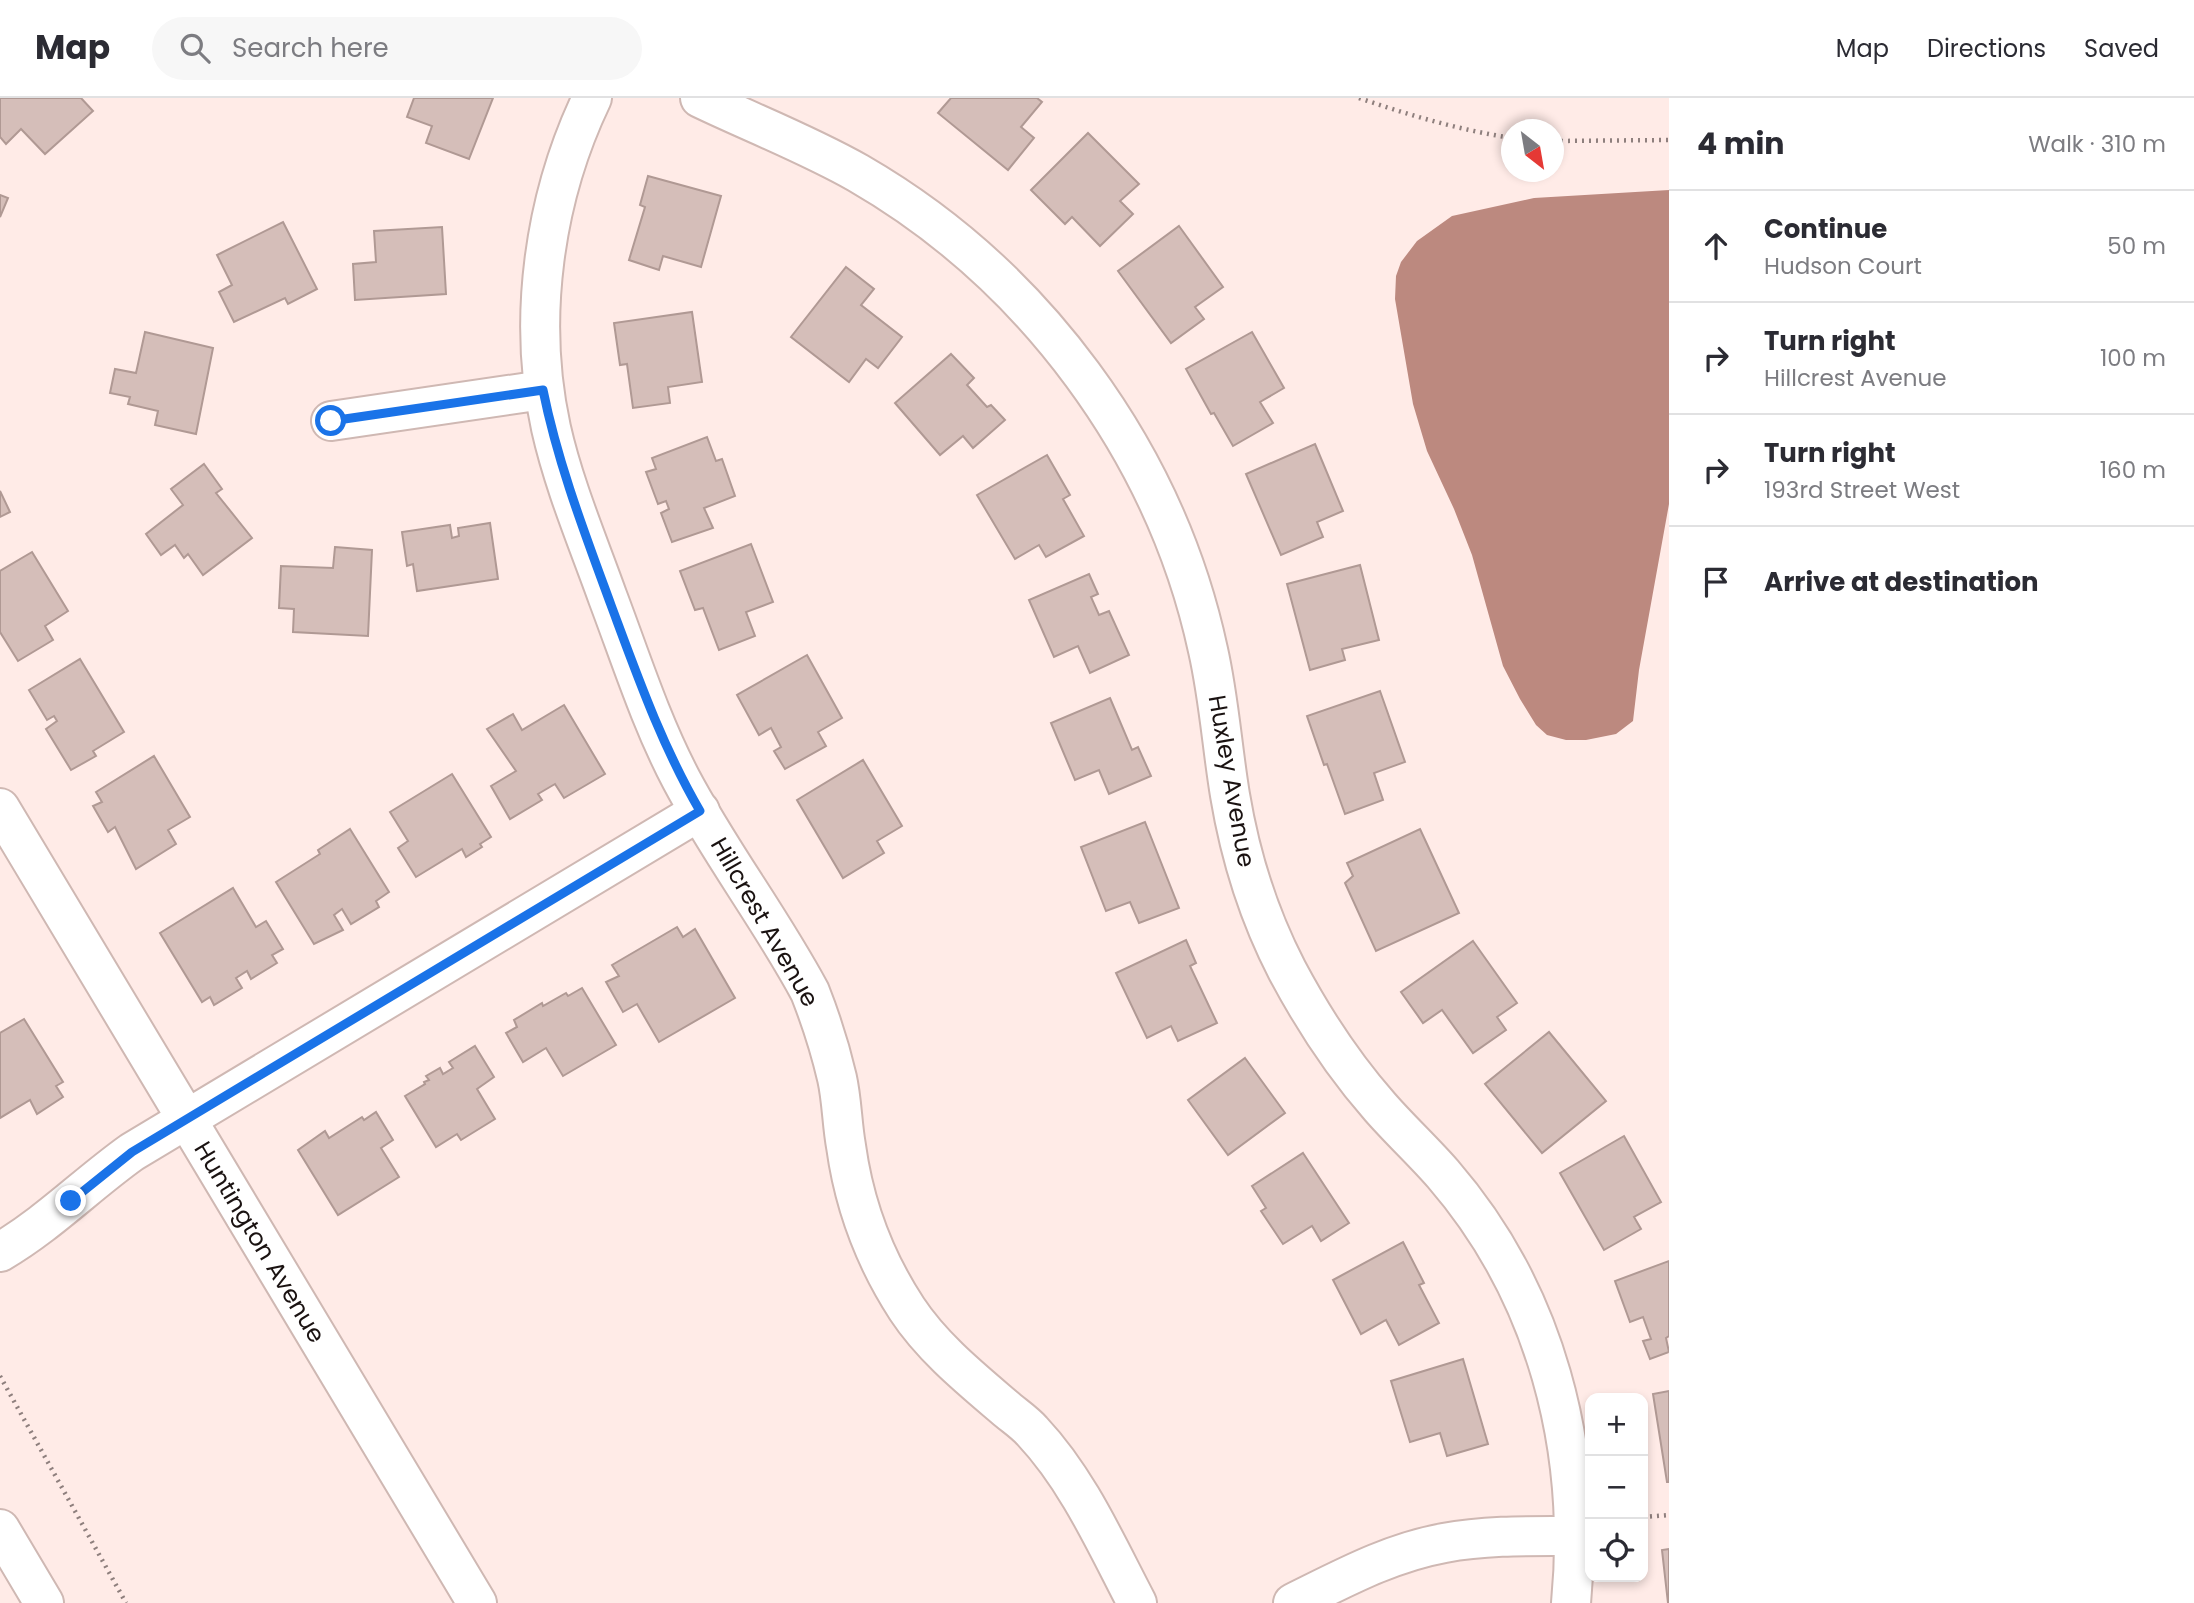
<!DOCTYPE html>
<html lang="en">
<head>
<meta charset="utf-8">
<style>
	body { margin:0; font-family:Poppins,sans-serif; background:#f7f7f7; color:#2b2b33 }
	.controls { position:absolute; right:21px; bottom:21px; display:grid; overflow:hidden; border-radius:14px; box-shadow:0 4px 10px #0003 }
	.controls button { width:63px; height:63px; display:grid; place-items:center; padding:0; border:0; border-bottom:2px solid #e1e1e2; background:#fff; color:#2b2b33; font:35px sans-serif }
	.compass { position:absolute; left:1501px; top:21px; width:63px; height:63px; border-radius:50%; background:#fff; box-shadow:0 4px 10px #0003; rotate:149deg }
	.stop { position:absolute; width:21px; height:21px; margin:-16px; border:5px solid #1a73e8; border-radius:50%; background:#fff }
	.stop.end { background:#1a73e8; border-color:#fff; box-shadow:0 2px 7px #0008 }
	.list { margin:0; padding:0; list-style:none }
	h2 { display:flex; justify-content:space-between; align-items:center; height:91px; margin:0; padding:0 28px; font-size:30px }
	h2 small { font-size:23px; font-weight:400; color:#7c7c81 }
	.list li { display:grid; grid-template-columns:46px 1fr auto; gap:21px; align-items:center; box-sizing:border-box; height:112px; padding:0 28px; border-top:2px solid #e1e1e2 }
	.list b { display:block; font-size:26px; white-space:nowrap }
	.list p { margin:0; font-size:23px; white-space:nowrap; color:#7c7c81 }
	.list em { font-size:23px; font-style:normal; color:#7c7c81 }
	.icon { flex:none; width:38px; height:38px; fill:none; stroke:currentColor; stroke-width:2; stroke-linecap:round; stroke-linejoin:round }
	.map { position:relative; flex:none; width:1669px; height:1505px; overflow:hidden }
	header { display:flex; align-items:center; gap:42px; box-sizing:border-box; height:98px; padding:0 35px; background:#fff; border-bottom:2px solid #e1e1e2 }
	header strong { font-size:33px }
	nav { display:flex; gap:38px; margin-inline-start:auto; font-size:24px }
	.search { width:490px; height:63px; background:#f7f7f7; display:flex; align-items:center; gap:18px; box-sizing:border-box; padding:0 24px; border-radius:38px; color:#7c7c81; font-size:26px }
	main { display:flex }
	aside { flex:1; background:#fff }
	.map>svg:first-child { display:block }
</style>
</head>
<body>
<header>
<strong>Map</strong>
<div class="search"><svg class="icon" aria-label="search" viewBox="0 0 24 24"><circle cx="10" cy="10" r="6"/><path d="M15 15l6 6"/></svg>Search here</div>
<nav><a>Map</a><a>Directions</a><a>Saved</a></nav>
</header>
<main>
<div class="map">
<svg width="1669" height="1505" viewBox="0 0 1669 1505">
	<rect width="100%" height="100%" fill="#ffebe7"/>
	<polygon fill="#bc897f" points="1669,92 1669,406 1639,572 1633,623 1616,636 1586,642 1566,642 1547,637 1536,627 1520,601 1503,568 1472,457 1454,411 1427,353 1413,306 1395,201 1396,178 1401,164 1417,143 1452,118 1534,100"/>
	<g fill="#d5beb9" stroke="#b09994" stroke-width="2">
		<polygon points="0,0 81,0 93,13 45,56 21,31 6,46 0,39"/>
		<polygon points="414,0 493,0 469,61 426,45 432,28 407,19"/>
		<polygon points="951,0 1037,0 1042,4 1021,29 1034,40 1008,72 938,15"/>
		<polygon points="1088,35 1139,86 1120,103 1133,116 1100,148 1072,119 1065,126 1031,92"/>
		<polygon points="648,78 721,98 701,169 663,158 659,172 629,162 645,109 640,107"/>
		<polygon points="0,97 8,100 0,119"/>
		<polygon points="283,124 317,191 288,206 285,200 234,224 219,194 232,187 217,157"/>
		<polygon points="1179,128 1223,189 1195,209 1204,221 1171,245 1118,173"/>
		<polygon points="442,129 446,196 355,202 353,166 376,164 374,133"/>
		<polygon points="846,169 874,191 861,207 902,239 878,270 866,261 849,284 791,239"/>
		<polygon points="692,214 702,284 668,289 670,305 633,310 627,266 620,267 614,225"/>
		<polygon points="145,234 213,250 196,336 155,327 158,313 128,306 130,299 110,295 115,271 136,275"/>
		<polygon points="1252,234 1284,290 1260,304 1273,325 1233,348 1214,315 1211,316 1186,271"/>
		<polygon points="951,256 974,280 967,287 987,309 991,307 1005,322 973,350 963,338 940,357 895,305"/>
		<polygon points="707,339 716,363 722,361 735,398 704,410 713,430 672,444 661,415 669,411 666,403 658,406 646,374 656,371 652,360"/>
		<polygon points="1315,346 1343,413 1317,424 1323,439 1281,457 1246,376"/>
		<polygon points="1047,357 1070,397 1063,401 1084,438 1046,459 1039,447 1015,461 977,397"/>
		<polygon points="204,366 222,391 216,395 252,440 203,477 188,456 184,460 175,447 161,457 146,436 183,407 171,391"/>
		<polygon points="0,393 10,414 0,419"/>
		<polygon points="490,425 498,481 417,493 413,466 407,468 402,434 450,427 452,440 459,438 458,430"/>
		<polygon points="751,446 773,504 746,514 755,538 719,552 703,510 695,512 680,473"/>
		<polygon points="335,449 372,452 368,538 293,534 294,511 279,510 281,468 333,470"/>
		<polygon points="32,454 68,513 45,528 53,542 18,563 0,534 0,473"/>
		<polygon points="1360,467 1379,542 1342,551 1345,562 1310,572 1287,486"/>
		<polygon points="1089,476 1098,496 1091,499 1099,517 1109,513 1129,557 1090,575 1078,548 1054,559 1029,502"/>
		<polygon points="807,557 842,620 818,634 826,648 785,671 774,653 781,649 771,630 759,637 737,597"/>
		<polygon points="80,561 124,634 93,653 96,658 71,672 46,631 57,623 54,618 47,622 29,592"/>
		<polygon points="1380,593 1405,664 1374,675 1383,702 1345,716 1327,666 1324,667 1307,618"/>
		<polygon points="1110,600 1132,652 1138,649 1151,678 1109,696 1099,672 1075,682 1051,625"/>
		<polygon points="564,607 605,676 564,700 555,686 538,696 542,702 510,721 491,688 516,673 487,631 513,616 522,632"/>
		<polygon points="154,658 190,719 168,732 176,746 136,771 115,729 108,734 93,708 102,704 96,694"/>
		<polygon points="863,662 902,728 877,743 884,755 843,780 797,702"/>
		<polygon points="452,676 491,739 480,746 482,749 466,759 462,751 416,779 398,750 408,743 390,714"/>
		<polygon points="1145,724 1179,810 1139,825 1130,804 1106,813 1081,749"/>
		<polygon points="350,731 389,794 376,803 379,809 351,826 342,811 334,817 343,832 314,846 276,784 320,756 318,752"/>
		<polygon points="1420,731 1459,815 1376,853 1345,785 1353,778 1347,765"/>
		<polygon points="233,790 256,829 266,823 283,851 272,857 277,865 251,881 247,873 236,880 242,890 214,907 210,899 202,904 160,835"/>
		<polygon points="677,829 683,839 695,831 735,900 659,944 637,906 623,914 606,884 619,878 612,867"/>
		<polygon points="1186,842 1196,865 1190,868 1217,925 1178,943 1171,928 1147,940 1116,875"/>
		<polygon points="1473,843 1517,905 1497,919 1506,932 1473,955 1442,912 1423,925 1401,894"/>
		<polygon points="582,890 616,947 563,978 546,950 523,964 506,935 517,929 514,922 542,905 543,908 566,895 568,898"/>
		<polygon points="24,921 63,984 56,988 63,999 37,1016 30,1002 0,1020 0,935"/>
		<polygon points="1549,934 1606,1003 1542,1055 1485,986"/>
		<polygon points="475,948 494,979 477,991 495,1021 461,1042 457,1036 436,1049 405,998 425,986 424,984 429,982 426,978 440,970 443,976 453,970 449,964"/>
		<polygon points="1245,960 1285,1015 1228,1057 1188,1002"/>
		<polygon points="376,1014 393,1042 381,1050 399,1079 338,1117 298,1052 325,1033 329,1040 362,1019 364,1022"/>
		<polygon points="1624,1038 1661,1104 1634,1119 1641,1131 1604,1152 1560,1075"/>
		<polygon points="1303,1055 1349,1125 1321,1143 1312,1128 1283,1146 1261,1113 1266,1110 1252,1088"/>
		<polygon points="1403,1144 1424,1185 1419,1187 1439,1225 1399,1247 1386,1222 1361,1236 1333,1182"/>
		<polygon points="1669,1163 1669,1238 1666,1240 1669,1254 1650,1261 1643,1243 1651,1241 1643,1219 1630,1224 1615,1183"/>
		<polygon points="1463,1261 1488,1346 1447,1358 1440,1335 1410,1344 1391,1283"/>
		<polygon points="1669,1293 1669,1384 1667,1384 1653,1296"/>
		<polygon points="1669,1451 1669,1505 1668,1505 1662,1452"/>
	</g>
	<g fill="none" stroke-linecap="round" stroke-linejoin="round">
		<g stroke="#cfb8b3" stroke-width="42">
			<g id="minor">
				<path d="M592,0C544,100 527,221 551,330C564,388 588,444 608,500C631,561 651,624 681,681C720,755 771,821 810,894C821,922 830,950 837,980C842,1002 842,1026 846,1048C854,1106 875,1162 907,1211C932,1249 970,1280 1004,1309C1013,1317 1024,1324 1032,1333C1078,1382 1106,1446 1137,1505"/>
				<path d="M700,0C752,25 807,46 858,75C1033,176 1165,353 1208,552C1219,600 1222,649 1230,697C1240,757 1259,818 1287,872C1313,921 1343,967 1380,1009C1400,1032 1423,1053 1443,1076C1546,1195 1586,1350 1571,1505"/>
				<polyline points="331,323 543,292"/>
				<polyline points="0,710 477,1505"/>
				<path d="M0,1154C48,1126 87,1086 132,1054L700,713"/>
				<polyline points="0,1431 44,1505"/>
				<path d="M1293,1505C1342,1481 1389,1455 1444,1445C1486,1437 1530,1438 1574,1438"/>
			</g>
		</g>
		<g stroke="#8e7f7d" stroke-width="4.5" stroke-dasharray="2 5" stroke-linecap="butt">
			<path d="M1359,0C1409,17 1459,32 1512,40"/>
			<polyline points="1554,43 1669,42"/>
			<polyline points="0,1278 126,1505"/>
			<polyline points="1643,1419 1669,1417"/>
		</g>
		<use href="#minor" stroke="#fff" stroke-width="38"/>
	</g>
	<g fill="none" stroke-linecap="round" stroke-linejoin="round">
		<path stroke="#1a73e8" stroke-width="9" d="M71,1103L132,1054L700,713C662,648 637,577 611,507C585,436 558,366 543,292L331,323"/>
	</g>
	<g text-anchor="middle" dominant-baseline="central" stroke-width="7" stroke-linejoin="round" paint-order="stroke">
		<g font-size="24" fill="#1a1211" stroke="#fff">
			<text transform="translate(1232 683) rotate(80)">Huxley Avenue</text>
			<text transform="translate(765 824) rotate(60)">Hillcrest Avenue</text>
			<text transform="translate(260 1144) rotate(59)">Huntington Avenue</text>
		</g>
	</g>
</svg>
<div class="controls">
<button>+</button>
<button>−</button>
<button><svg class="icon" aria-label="locate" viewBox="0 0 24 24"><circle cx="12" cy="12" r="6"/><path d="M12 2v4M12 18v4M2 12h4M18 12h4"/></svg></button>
</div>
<svg class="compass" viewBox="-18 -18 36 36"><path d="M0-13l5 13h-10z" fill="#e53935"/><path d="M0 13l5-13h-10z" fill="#7c7c81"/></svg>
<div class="stop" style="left:331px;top:323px"></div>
<div class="stop end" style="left:71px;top:1103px"></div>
</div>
<aside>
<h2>4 min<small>Walk · 310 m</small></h2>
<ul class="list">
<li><svg class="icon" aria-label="ahead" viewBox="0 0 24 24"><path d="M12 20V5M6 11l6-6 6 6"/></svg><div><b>Continue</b><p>Hudson Court</p></div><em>50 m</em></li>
<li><svg class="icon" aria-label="right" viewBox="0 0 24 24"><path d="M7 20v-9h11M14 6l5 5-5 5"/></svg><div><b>Turn right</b><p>Hillcrest Avenue</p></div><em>100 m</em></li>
<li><svg class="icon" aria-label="right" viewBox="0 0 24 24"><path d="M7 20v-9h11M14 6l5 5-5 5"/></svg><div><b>Turn right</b><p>193rd Street West</p></div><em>160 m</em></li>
<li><svg class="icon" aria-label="arrive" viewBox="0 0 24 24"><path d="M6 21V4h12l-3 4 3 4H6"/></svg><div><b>Arrive at destination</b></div></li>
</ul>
</aside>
</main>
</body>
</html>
